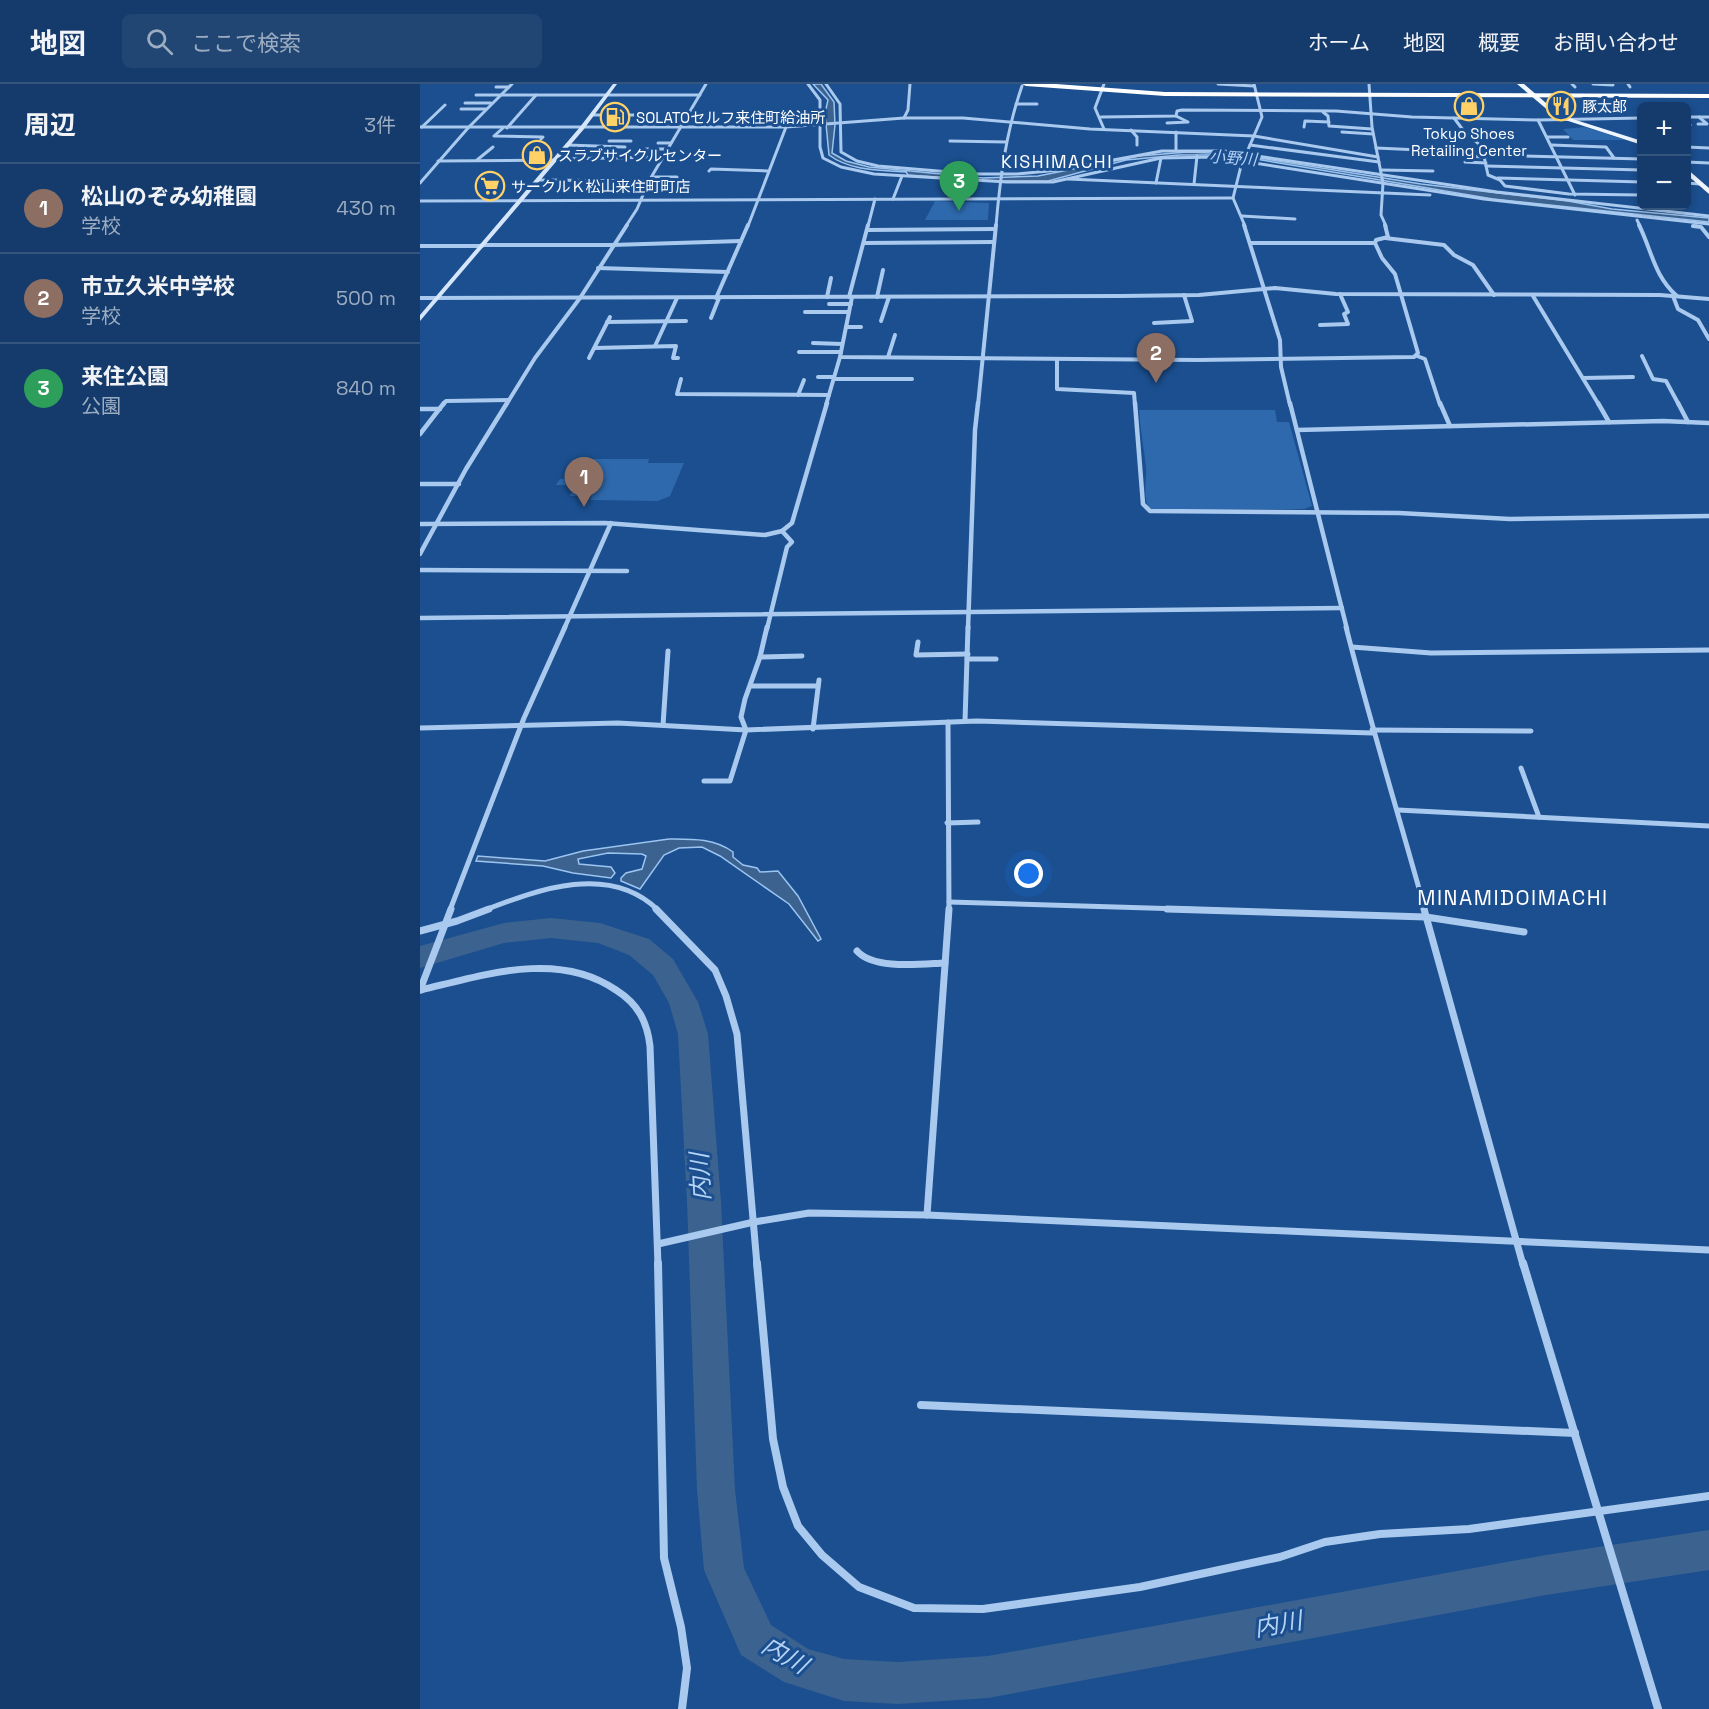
<!DOCTYPE html>
<html lang="ja">
<head>
<meta charset="utf-8">
<style>
	body { margin:0; font-family:"Space Grotesk","Noto Sans JP",sans-serif; background:#214673; color:#f1f3f6 }
	.controls { position:absolute; right:18px; top:18px; display:grid; overflow:hidden; border-radius:9px; box-shadow:0 3px 9px #0003 }
	.controls button { width:54px; height:54px; display:grid; place-items:center; padding:0; border:0; border-bottom:2px solid #33557e; background:#143b6b; color:#f1f3f6; font:30px sans-serif }
	.you { position:absolute; left:609px; top:790px; width:21px; height:21px; margin:-15px; border:4px solid #fff; border-radius:50%; background:#1a73e8; box-shadow:0 0 0 9px #1a73e833 }
	.badge { display:grid; place-items:center; width:39px; height:39px; border-radius:50%; background:#ea580c; color:#fff; font-size:20px; font-weight:700 }
	.pin { position:absolute; translate:-50% -50px; filter:drop-shadow(0 2px 3px #0008) }
	.pin::after { content:''; position:absolute; top:32px; width:21px; height:18px; background:inherit; clip-path:polygon(0 0,100% 0,50% 100%) }
	.list { margin:0; padding:0; list-style:none }
	h2 { display:flex; justify-content:space-between; align-items:center; height:78px; margin:0; padding:0 24px; font-size:26px }
	h2 small { font-size:20px; font-weight:400; color:#9dadc1 }
	.list li { display:grid; grid-template-columns:39px 1fr auto; gap:18px; align-items:center; box-sizing:border-box; height:90px; padding:0 24px; border-top:2px solid #33557e }
	.list b { display:block; font-size:22px; white-space:nowrap }
	.list p { margin:0; font-size:20px; white-space:nowrap; color:#9dadc1 }
	.list em { font-size:20px; font-style:normal; color:#9dadc1 }
	.icon { flex:none; width:33px; height:33px; fill:none; stroke:currentColor; stroke-width:2; stroke-linecap:round; stroke-linejoin:round }
	.map { position:relative; flex:none; width:1289px; height:1625px; overflow:hidden }
	header { display:flex; align-items:center; gap:36px; box-sizing:border-box; height:84px; padding:0 30px; background:#143b6b; border-bottom:2px solid #33557e }
	header strong { font-size:28px }
	nav { display:flex; gap:33px; margin-inline-start:auto; font-size:21px }
	.search { width:420px; height:54px; background:#214673; display:flex; align-items:center; gap:15px; box-sizing:border-box; padding:0 21px; border-radius:9px; color:#9dadc1; font-size:22px }
	main { display:flex }
	aside { flex:1; background:#143b6b }
	.map>svg:first-child { display:block }
</style>
</head>
<body>
<header>
<strong>地図</strong>
<div class="search"><svg class="icon" aria-label="search" viewBox="0 0 24 24"><circle cx="10" cy="10" r="6"/><path d="M15 15l6 6"/></svg>ここで検索</div>
<nav><a>ホーム</a><a>地図</a><a>概要</a><a>お問い合わせ</a></nav>
</header>
<main>
<aside>
<h2>周辺<small>3件</small></h2>
<ul class="list">
<li><span class="badge" style="background:#8d6e63">1</span><div><b>松山のぞみ幼稚園</b><p>学校</p></div><em>430 m</em></li>
<li><span class="badge" style="background:#8d6e63">2</span><div><b>市立久米中学校</b><p>学校</p></div><em>500 m</em></li>
<li><span class="badge" style="background:#2e9e5b">3</span><div><b>来住公園</b><p>公園</p></div><em>840 m</em></li>
</ul>
</aside>
<div class="map">
<svg width="1289" height="1625" viewBox="0 0 1289 1625">
	<rect width="100%" height="100%" fill="#1b4f8f"/>
	<g fill="#2e69ad">
		<polygon points="1165,43 1206,56 1153,56 1143,45"/>
		<polygon points="515,117 569,119 568,136 505,136"/>
		<path d="M719,326H855L857,338H869L892,422L884,425L740,426L730,425C722,415 727,395 726,383C724,364 720,345 719,326Z"/>
		<polygon points="161,375 229,375 228,379 264,379 250,412 238,417 170,416 172,412 150,412 155,401 136,401 140,395 153,394"/>
	</g>
	<g fill="#3c6290" stroke="#9cc4f0" stroke-width="1.5">
		<path d="M393,0H401L414,18L415,41L412,69L426,77L449,83L563,94L618,92L719,72L767,68L814,70L1001,100L1148,117L1192,125L1289,134V138L1073,115L812,71H760L706,76L628,97H568L488,91L486,88C460,86 430,87 409,71L405,29L408,16Z"/>
		<path d="M249,755C271,755 294,754 313,768V773L323,781L337,784L340,788L358,787L378,812L401,855L398,857L369,820L300,772L282,763L259,764L244,771L220,805L201,797V794L206,789L222,785L226,772L222,770L188,769L158,775L159,780L191,783L195,789L191,794L153,789L123,782L56,777L58,772L125,777L163,767Z"/>
	</g>
	<g fill="none" stroke-linecap="round" stroke-linejoin="round">
		<polygon fill="#3c6290" fill-rule="evenodd" points="131,834 180,839 229,855 253,875 278,918 288,950 301,1118 315,1406 324,1484 351,1541 388,1565 424,1575 478,1578 568,1572 1126,1471 1289,1446 1289,1486 1126,1511 568,1614 478,1620 424,1617 364,1598 321,1571 284,1486 277,1406 267,1118 258,950 249,919 233,891 209,871 178,859 131,854 84,859 0,884 0,862 84,839"/>
		<g stroke="#a9c9ee" stroke-width="3">
			<polyline points="388,0 400,16 400,63 403,74 421,83 454,90 587,98 633,98 741,74 796,73 1064,115 1289,140"/>
			<polyline points="406,0 420,20 421,68 437,77 458,82 554,90 597,90 639,86 742,67 804,67 1077,108 1289,132"/>
			<polyline points="684,0 675,24 684,45"/>
			<polyline points="798,0 834,2"/>
			<polyline points="949,0 952,43 963,99 961,131 966,142"/>
			<polyline points="1152,0 1155,3"/>
			<polyline points="1173,0 1193,1"/>
			<polyline points="1208,0 1210,3"/>
			<polyline points="76,3 89,3"/>
			<polyline points="56,11 280,11"/>
			<polyline points="45,19 71,19"/>
			<polyline points="596,20 617,20"/>
			<polyline points="41,25 66,25"/>
			<polyline points="903,28 908,32 909,42 952,45"/>
			<polyline points="173,31 214,31"/>
			<polyline points="681,33 756,32 757,27 762,26 916,27 992,33 1118,36 1222,34"/>
			<polyline points="1266,33 1289,33"/>
			<polyline points="484,34 488,26 490,0"/>
			<polyline points="1034,34 1043,46 1062,63 1068,91 1080,96 1085,102 1149,110 1222,111"/>
			<polyline points="1118,36 1155,111"/>
			<polyline points="1266,38 1270,41 1266,41"/>
			<polyline points="747,39 768,38 756,32"/>
			<polyline points="1278,40 1287,40 1279,33"/>
			<polyline points="0,43 366,43 484,34 543,34 670,45 834,52 958,73"/>
			<polyline points="2,43 25,21"/>
			<polyline points="884,43 885,37 909,38"/>
			<polyline points="83,44 74,52 123,53 121,55"/>
			<polyline points="87,44 116,11"/>
			<polyline points="711,46 717,53 717,61"/>
			<polyline points="756,48 756,66"/>
			<polyline points="922,48 953,50"/>
			<polyline points="1127,53 1148,53"/>
			<polyline points="189,57 211,57"/>
			<polyline points="530,57 586,58"/>
			<polyline points="238,59 251,59"/>
			<polyline points="147,61 205,63"/>
			<polyline points="830,61 959,78"/>
			<polyline points="1131,61 1186,63 1194,74"/>
			<polyline points="1266,63 1289,64"/>
			<polyline points="956,64 1000,66"/>
			<polyline points="226,65 248,65"/>
			<polyline points="1024,71 1066,73"/>
			<polyline points="1066,71 1222,75"/>
			<polyline points="136,75 243,73"/>
			<polyline points="57,76 73,63"/>
			<polyline points="18,77 135,76"/>
			<polyline points="1045,78 1066,79"/>
			<polyline points="1266,78 1289,79"/>
			<polyline points="1066,82 1222,86"/>
			<polyline points="961,86 1013,87"/>
			<polyline points="289,87 291,85 348,87"/>
			<polyline points="232,93 257,93"/>
			<polyline points="1078,94 1222,98"/>
			<polyline points="648,95 1010,111"/>
			<polyline points="118,96 229,97"/>
			<polyline points="0,99 48,44 92,0"/>
			<polyline points="736,99 741,74"/>
			<polyline points="1266,99 1280,100"/>
			<polyline points="774,100 777,72"/>
			<polyline points="473,115 482,92"/>
			<polyline points="0,117 813,114"/>
			<polyline points="822,132 875,135"/>
			<polyline points="1217,136 1220,142"/>
			<polyline points="206,142 217,125 229,97 286,0"/>
			<polyline points="328,142 366,43"/>
			<polyline points="448,142 455,115"/>
			<path d="M576,142C580,94 586,48 602,2"/>
			<polyline points="825,142 813,114 821,82 842,33 834,0"/>
			<polyline points="1273,142 1277,142"/>
		</g>
		<g stroke="#a9c9ee" stroke-width="4">
			<polyline points="824,141 860,256 861,283 870,321"/>
			<path d="M1219,141C1232,167 1234,192 1257,212"/>
			<polyline points="1273,142 1281,143 1289,153"/>
			<polyline points="447,146 574,145"/>
			<polyline points="965,154 1024,161 1034,171 1053,181 1074,211"/>
			<polyline points="444,159 573,158"/>
			<polyline points="831,159 955,159"/>
			<polyline points="62,161 192,161 321,157"/>
			<polyline points="0,162 62,162"/>
			<polyline points="178,184 308,188"/>
			<polyline points="1113,212 1179,321"/>
			<polyline points="1253,212 1258,225 1278,236 1289,255"/>
			<polyline points="407,213 411,194"/>
			<polyline points="429,213 448,141"/>
			<polyline points="432,213 420,273 778,276 994,273 998,269 975,190 962,174 955,159 956,156 968,153 965,141"/>
			<polyline points="457,213 463,186"/>
			<polyline points="0,214 701,212 779,211 855,204 916,210 1240,211 1289,215"/>
			<polyline points="296,214 328,141"/>
			<polyline points="409,220 431,220"/>
			<polyline points="385,228 429,228"/>
			<polyline points="291,234 299,214"/>
			<polyline points="461,237 469,213"/>
			<polyline points="187,238 266,237"/>
			<polyline points="734,239 772,237 764,211"/>
			<polyline points="900,241 928,240 924,230 928,228 920,210"/>
			<polyline points="426,243 441,243"/>
			<polyline points="393,259 422,260"/>
			<polyline points="235,262 257,214"/>
			<polyline points="175,264 256,262 253,274 258,274"/>
			<polyline points="379,268 421,268"/>
			<polyline points="997,272 1005,275 1020,321"/>
			<polyline points="1222,272 1233,295 1246,297 1259,321"/>
			<polyline points="468,273 475,251"/>
			<polyline points="169,274 190,233"/>
			<polyline points="637,275 637,305 714,309 715,321"/>
			<polyline points="398,293 414,293"/>
			<polyline points="1163,294 1213,293"/>
			<polyline points="261,295 257,310 409,311"/>
			<polyline points="414,295 492,295"/>
			<polyline points="378,311 384,296"/>
			<polyline points="23,321 26,317 89,316"/>
			<polyline points="86,321 115,274 160,214 207,141"/>
			<polyline points="406,321 420,273"/>
			<polyline points="558,321 576,141"/>
		</g>
		<g stroke="#a9c9ee" stroke-width="4.5">
			<polyline points="715,319 723,420 730,427 979,429 1090,435 1289,432"/>
			<polyline points="870,319 927,545"/>
			<polyline points="1020,319 1030,342"/>
			<polyline points="1178,319 1189,338"/>
			<polyline points="1258,319 1268,338"/>
			<polyline points="0,325 20,325"/>
			<polyline points="877,346 1243,337 1289,339"/>
			<polyline points="0,350 24,319"/>
			<polyline points="0,400 39,400"/>
			<polyline points="0,440 185,439 345,451 362,447 372,439 407,319"/>
			<polyline points="0,470 46,385 87,319"/>
			<polyline points="0,486 207,487"/>
			<polyline points="0,534 922,524"/>
			<polyline points="144,545 191,439"/>
			<polyline points="347,545 367,463 372,458 362,447"/>
			<polyline points="548,545 555,346 558,319"/>
		</g>
		<g stroke="#a9c9ee" stroke-width="5">
			<path d="M926,543C950,638 979,732 1005,826"/>
			<polyline points="498,558 496,571 548,570"/>
			<polyline points="932,563 1011,569 1289,566"/>
			<polyline points="340,573 382,572"/>
			<polyline points="547,575 576,575"/>
			<polyline points="331,602 398,602"/>
			<polyline points="545,637 548,543"/>
			<polyline points="528,638 529,826"/>
			<polyline points="243,641 248,567"/>
			<polyline points="0,644 198,639 326,646 557,637 953,649"/>
			<polyline points="393,645 399,596"/>
			<polyline points="952,646 1111,647"/>
			<polyline points="1101,684 1119,733"/>
			<polyline points="284,697 310,697 326,646 321,633 325,615 340,573 347,543"/>
			<polyline points="978,726 1289,742"/>
			<polyline points="527,739 558,738"/>
			<polyline points="529,818 795,826"/>
			<polyline points="30,826 104,634 145,543"/>
			<path d="M65,826C119,805 190,779 238,826"/>
		</g>
		<g stroke="#a9c9ee" stroke-width="7">
			<polyline points="236,825 295,886 306,912 317,950 337,1181"/>
			<polyline points="747,825 1006,833 1104,848"/>
			<polyline points="1004,825 1103,1181"/>
			<polyline points="0,847 37,837 69,825"/>
			<path d="M437,867C454,886 501,880 525,879"/>
			<polyline points="0,906 31,825"/>
			<path d="M1,906C64,891 138,866 196,906C218,920 227,937 230,962L238,1181"/>
			<polyline points="507,1131 529,825"/>
			<polyline points="238,1160 334,1138 389,1129 507,1131 1289,1166"/>
		</g>
		<g stroke="#a9c9ee" stroke-width="8">
			<polyline points="238,1179 244,1474 261,1543 267,1584 262,1625"/>
			<polyline points="337,1179 353,1355 363,1403 378,1442 402,1471 439,1503 494,1524 563,1525 720,1503 860,1473 905,1458 960,1450 1049,1445 1289,1412"/>
			<polyline points="1103,1179 1238,1625"/>
			<polyline points="501,1321 1155,1349"/>
		</g>
		<polygon fill="#d6e6fa" fill-rule="evenodd" points="193,0 197,0 164,45 0,237 0,231 160,43"/>
		<g fill="#f0f6ff" fill-rule="evenodd">
			<polygon points="1097,0 1104,0 1140,31 1222,57 1222,61 1136,33"/>
			<polygon points="1266,84 1289,104 1289,110 1266,90"/>
		</g>
		<polygon fill="#fff" fill-rule="evenodd" points="602,0 636,0 745,8 1289,10 1289,14 745,12 606,2"/>
	</g>
	<defs>
		<g id="shop-ring" transform="scale(1.5)"><circle r="9.5" fill="#1b4f8f" stroke="#ffd166" stroke-width="1.5"/><path d="M-5-2.5h2.3a2.7 3.5 0 0 1 5.4 0H5L5.5 6h-11ZM-1.5-2.5h3a1.5 2.3 0 0 0-3 0Z" fill="#ffd166"/></g>
		<g id="restaurant-ring" transform="scale(1.5)"><circle r="9.5" fill="#1b4f8f" stroke="#ffd166" stroke-width="1.5"/><path d="M-5-6h1v4h1v-4h1v4h1v-4h1v5L-1.5 .5V6h-2V.5L-5-1ZM5-6V6H3V1.5H1.5Q1.5-4 5-6Z" fill="#ffd166"/></g>
		<g id="fuel-ring" transform="scale(1.5)"><circle r="9.5" fill="#1b4f8f" stroke="#ffd166" stroke-width="1.5"/><path d="M-5.5-6h7V0h2V4h1.3V-2.5L3-4.5l.8-.8L6-3V5H2.5V1h-1V6h-7ZM-4.2-4.7v3.2H.2V-4.7Z" fill="#ffd166"/></g>
		<g id="supermarket-ring" transform="scale(1.5)"><circle r="9.5" fill="#1b4f8f" stroke="#ffd166" stroke-width="1.5"/><path d="M-6-5.5h2.5l.6 2H6L4.5 2H-2.5L-4.4-4H-6ZM-1.5 3.2a1.3 1.3 0 1 0 .1 0ZM3 3.2a1.3 1.3 0 1 0 .1 0Z" fill="#ffd166"/></g>
	</defs>
	<g fill-rule="evenodd">
		<use href="#shop-ring" x="1049" y="22"/>
		<use href="#restaurant-ring" x="1141" y="22"/>
		<use href="#fuel-ring" x="195" y="33"/>
		<use href="#shop-ring" x="117" y="71"/>
		<use href="#supermarket-ring" x="70" y="102"/>
	</g>
	<g text-anchor="middle" dominant-baseline="central" stroke-width="6" stroke-linejoin="round" paint-order="stroke">
		<g font-size="15" fill="#fff" stroke="#1b4f8f" text-anchor="start">
			<text x="1162" y="22">豚太郎</text>
			<text x="216" y="33">SOLATOセルフ来住町給油所</text>
			<text x="1049" y="49" text-anchor="middle">Tokyo Shoes<tspan x="1049" dy="17">Retailing Center</tspan></text>
			<text x="138" y="71">スラブサイクルセンター</text>
			<text x="91" y="102">サークルＫ松山来住町町店</text>
		</g>
		<g font-size="16" font-style="italic" fill="#b5d3f5" stroke="#1b4f8f">
			<text transform="translate(813 74) rotate(4)">小野川</text>
		</g>
		<g font-size="18" letter-spacing="1.5" fill="#fff" stroke="#1b4f8f">
			<text x="637" y="77">KISHIMACHI</text>
		</g>
		<g font-size="21" letter-spacing="1.5" fill="#fff" stroke="#1b4f8f">
			<text x="1093" y="813">MINAMIDOIMACHI</text>
		</g>
		<g font-size="24" font-style="italic" fill="#b5d3f5" stroke="#1b4f8f">
			<text transform="translate(280 1093) rotate(-93)">内川</text>
			<text transform="translate(858 1540) rotate(-10)">内川</text>
			<text transform="translate(365 1571) rotate(30)">内川</text>
		</g>
	</g>
</svg>
<div class="controls">
<button>+</button>
<button>−</button>
</div>
<div class="you"></div>
<div class="pin badge" style="left:164px;top:423px;background:#8d6e63">1</div>
<div class="pin badge" style="left:736px;top:299px;background:#8d6e63">2</div>
<div class="pin badge" style="left:539px;top:127px;background:#2e9e5b">3</div>
</div>
</main>
</body>
</html>
